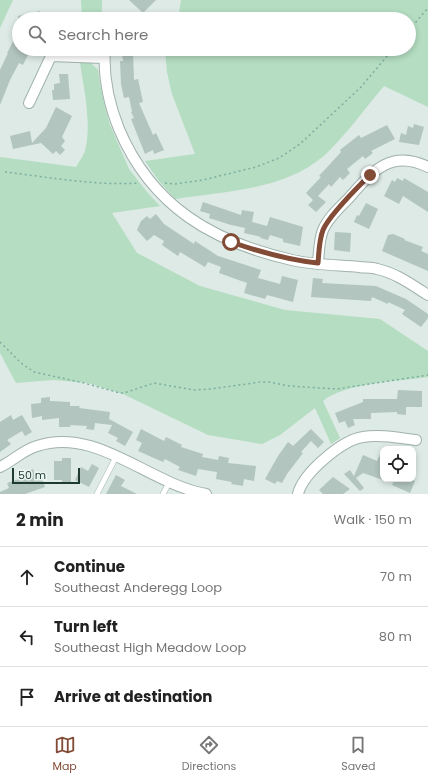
<!DOCTYPE html>
<html lang="en">
<head>
<meta charset="utf-8">
<style>
	body { margin:0; font-family:Poppins,sans-serif; background:#f2f2f2; color:#222 }
	.controls { position:absolute; right:12px; bottom:12px; display:grid; overflow:hidden; border-radius:8px; box-shadow:0 2px 6px #0003 }
	.controls button { width:36px; height:36px; display:grid; place-items:center; padding:0; border:0; border-bottom:1px solid #e0e0e0; background:#fff; color:#222; font:20px sans-serif }
	.scale { position:absolute; left:12px; bottom:10px; width:68px; box-sizing:border-box; padding-left:4px; border:2px solid #1e3a33; border-top:0; font-size:11px; line-height:14px; white-space:nowrap; color:#1e3a33; -webkit-text-stroke:3px #edf7f2; paint-order:stroke }
	.stop { position:absolute; width:12px; height:12px; margin:-9px; border:3px solid #824b35; border-radius:50%; background:#fff }
	.stop.end { background:#824b35; border-color:#fff; box-shadow:0 1px 4px #0008 }
	.list { margin:0; padding:0; list-style:none }
	h2 { display:flex; justify-content:space-between; align-items:center; height:52px; margin:0; padding:0 16px; font-size:17px }
	h2 small { font-size:13px; font-weight:400; color:#767676 }
	.list li { display:grid; grid-template-columns:26px 1fr auto; gap:12px; align-items:center; box-sizing:border-box; height:60px; padding:0 16px; border-top:1px solid #e0e0e0 }
	.list b { display:block; font-size:15px; white-space:nowrap }
	.list p { margin:0; font-size:13px; white-space:nowrap; color:#767676 }
	.list em { font-size:13px; font-style:normal; color:#767676 }
	.icon { flex:none; width:22px; height:22px; fill:none; stroke:currentColor; stroke-width:2; stroke-linecap:round; stroke-linejoin:round }
	.map { position:relative; flex:none; width:428px; height:494px; overflow:hidden }
	.search { position:absolute; background:#fff; box-shadow:0 2px 6px #0003; left:12px; right:12px; top:12px; height:44px; display:flex; align-items:center; gap:10px; box-sizing:border-box; padding:0 14px; border-radius:22px; color:#767676; font-size:15px }
	.sheet { height:232px; background:#fff }
	nav { display:flex; justify-content:space-around; align-items:center; box-sizing:border-box; height:56px; border-top:1px solid #e0e0e0; background:#fff; font-size:11px; color:#767676 }
	nav a { display:grid; justify-items:center; gap:2px }
	nav .on { color:#824b35 }
	.map>svg:first-child { display:block }
</style>
</head>
<body>
<div class="map">
<svg width="428" height="494" viewBox="0 0 428 494">
	<rect width="100%" height="100%" fill="#ddeae5"/>
	<g fill="#b4ddc1">
		<polygon points="0,0 13,0 0,28"/>
		<polygon points="81,0 102,0 102,10 100,19 82,19"/>
		<path d="M181,0H428V107L384,86C366,107 349,131 329,151C289,190 228,191 175,199L159,181L145,161L195,154L172,94L167,72L165,49H409V19H178Z"/>
		<path d="M90,62L98,70L100,84L106,111L110,125L129,169L147,192L160,206L112,213L137,253L200,286L285,310L380,319L428,351V377C400,381 344,383 323,401L340,438L331,444L315,408L280,435L262,444L208,435L123,394L88,383L53,380L16,383L0,353V157L76,167C79,162 83,156 85,151C92,124 84,89 80,63Z"/>
	</g>
	<g fill="#b2c5be">
		<polygon points="129,0 156,0 143,13"/>
		<polygon points="40,11 42,19 18,19 18,16"/>
		<polygon points="19,30 19,49 31,49 23,65 19,63 10,80 0,105 0,70 8,53 7,53"/>
		<polygon points="133,52 134,80 138,79 143,102 139,103 153,135 156,133 164,150 154,154 153,150 145,154 131,119 134,118 131,112 132,112 129,97 124,98 121,84 120,61 123,61 122,53"/>
		<polygon points="59,74 68,74 70,99 53,100 52,90 54,90 54,84 60,83"/>
		<polygon points="56,107 72,116 62,137 65,141 61,146 65,150 60,155 56,151 53,154 41,143 13,149 10,136 30,131 32,143 46,128"/>
		<polygon points="414,124 424,127 419,145 399,142 401,133 406,135 408,126 413,128"/>
		<polygon points="387,125 395,139 371,151 373,153 365,159 363,156 347,169 350,173 343,180 340,177 331,187 329,184 318,196 326,202 316,212 308,205 313,200 306,193 321,177 319,176 341,152 340,150 359,135 361,138"/>
		<polygon points="397,178 403,181 404,178 428,192 428,212 403,196 399,204 384,196 392,180 395,182"/>
		<polygon points="203,202 241,215 242,210 254,212 252,222 267,226 270,217 303,227 300,246 283,242 283,239 270,235 268,240 260,238 261,237 244,233 245,228 231,225 209,218 210,214 200,211"/>
		<polygon points="366,203 378,209 369,229 354,222 357,215 359,216"/>
		<polygon points="156,214 164,224 194,244 195,241 218,256 261,270 258,278 280,284 282,276 298,280 293,302 267,295 265,299 244,293 247,283 219,273 221,267 208,262 205,267 180,252 178,256 162,245 164,241 154,235 147,241 137,230 141,221 147,216 150,219"/>
		<polygon points="335,232 351,233 350,252 334,250"/>
		<polygon points="393,234 405,239 404,240 423,247 421,251 428,254 428,271 382,251 388,235"/>
		<polygon points="313,278 323,279 322,283 376,286 406,299 428,314 428,318 421,327 402,314 405,310 388,302 388,304 372,297 371,301 311,297"/>
		<polygon points="398,390 422,391 422,407 406,407 406,415 397,414 397,412 371,413 371,419 353,419 355,425 348,428 345,421 339,423 335,413 363,402 363,399 397,399"/>
		<polygon points="50,397 50,401 70,402 70,406 80,406 79,408 110,412 109,419 133,432 125,446 116,441 118,438 108,433 112,425 95,423 94,430 86,429 87,426 71,425 70,427 59,427 59,418 42,420 42,416 32,418 31,404 41,403 41,398"/>
		<polygon points="11,415 13,420 22,415 32,432 25,436 22,431 7,440 11,444 0,452 0,422"/>
		<polygon points="141,429 164,441 166,437 182,445 181,447 203,454 202,457 218,460 219,456 229,458 228,463 256,466 254,481 244,479 243,486 231,484 232,482 216,479 217,472 198,469 196,476 178,470 180,467 165,459 163,462 138,451 142,443 136,440"/>
		<polygon points="311,429 324,442 318,448 311,441 301,452 303,453 287,474 282,483 277,481 275,484 265,479 278,456 288,442 293,446"/>
		<polygon points="383,448 383,480 363,473 356,478 364,488 360,491 344,474 350,470 354,476 363,455 377,461"/>
		<polygon points="62,458 71,458 71,483 62,483 62,480 54,480 54,461 62,461"/>
		<polygon points="92,464 99,468 89,487 75,480 81,467 88,471"/>
		<polygon points="33,469 36,476 41,475 45,487 25,494 0,494 0,492 9,488 7,483 25,477 23,473"/>
		<polygon points="116,475 125,480 121,486 137,494 106,494"/>
		<polygon points="333,477 350,489 343,494 323,494 319,490"/>
		<polygon points="395,479 410,479 415,481 410,493 392,485"/>
	</g>
	<g fill="none" stroke-linecap="round" stroke-linejoin="round">
		<g stroke="#a0b2ac" stroke-width="6">
			<g id="lane">
				<polyline points="97,494 116,457"/>
				<polyline points="163,494 169,483"/>
			</g>
		</g>
		<g stroke="#a0b2ac" stroke-width="12">
			<g id="street">
				<path d="M105,49C103,76 109,104 119,129C152,207 213,242 292,260C314,265 337,265 359,267C365,268 371,267 377,269C396,273 412,285 428,295"/>
				<polyline points="29,103 51,56 104,58"/>
				<path d="M318,263C319,252 319,240 323,230C328,218 339,208 348,199C371,173 390,148 428,167"/>
				<path d="M0,467C13,461 23,450 37,446C96,426 149,484 206,494"/>
				<path d="M298,494C303,473 342,440 363,437C380,434 399,438 416,440"/>
			</g>
		</g>
		<g stroke="#7cafa1" stroke-width="1.5" stroke-dasharray="2 3" stroke-linecap="butt">
			<polyline points="409,30 428,8"/>
			<path d="M5,172C48,177 96,186 139,183"/>
			<polyline points="165,183 175,184 203,180 256,167 279,158 300,144 361,87 393,49"/>
			<polyline points="0,342 21,363 34,372 84,383 120,393 124,393 154,383 194,390 210,389 261,382 269,382 289,386 337,389 428,375"/>
		</g>
		<use href="#lane" stroke="#fff" stroke-width="5"/>
		<use href="#street" stroke="#fff" stroke-width="10"/>
	</g>
	<g fill="none" stroke-linecap="round" stroke-linejoin="round">
		<path stroke="#824b35" stroke-width="5" d="M231,242C260,252 288,260 318,263C319,252 319,240 323,230C330,214 357,188 370,175"/>
	</g>
</svg>
<div class="controls">
<button><svg class="icon" aria-label="locate" viewBox="0 0 24 24"><circle cx="12" cy="12" r="6"/><path d="M12 2v4M12 18v4M2 12h4M18 12h4"/></svg></button>
</div>
<div class="scale">50 m</div>
<div class="stop" style="left:231px;top:242px"></div>
<div class="stop end" style="left:370px;top:175px"></div>
<div class="search"><svg class="icon" aria-label="search" viewBox="0 0 24 24"><circle cx="10" cy="10" r="6"/><path d="M15 15l6 6"/></svg>Search here</div>
</div>
<section class="sheet">
<h2>2 min<small>Walk · 150 m</small></h2>
<ul class="list">
<li><svg class="icon" aria-label="ahead" viewBox="0 0 24 24"><path d="M12 20V5M6 11l6-6 6 6"/></svg><div><b>Continue</b><p>Southeast Anderegg Loop</p></div><em>70 m</em></li>
<li><svg class="icon" aria-label="left" viewBox="0 0 24 24"><path d="M17 20v-9H6M10 6l-5 5 5 5"/></svg><div><b>Turn left</b><p>Southeast High Meadow Loop</p></div><em>80 m</em></li>
<li><svg class="icon" aria-label="arrive" viewBox="0 0 24 24"><path d="M6 21V4h12l-3 4 3 4H6"/></svg><div><b>Arrive at destination</b></div></li>
</ul>
</section>
<nav>
<a class="on"><svg class="icon" aria-label="map" viewBox="0 0 24 24"><path d="M3 6l6-2 6 2 6-2v14l-6 2-6-2-6 2zM9 4v14M15 6v14"/></svg>Map</a>
<a><svg class="icon" aria-label="directions" viewBox="0 0 24 24"><path d="M12 3l9 9-9 9-9-9zM9 14v-3h6M13 9l2 2-2 2"/></svg>Directions</a>
<a><svg class="icon" aria-label="saved" viewBox="0 0 24 24"><path d="M7 4h10v16l-5-4-5 4z"/></svg>Saved</a>
</nav>
</body>
</html>
